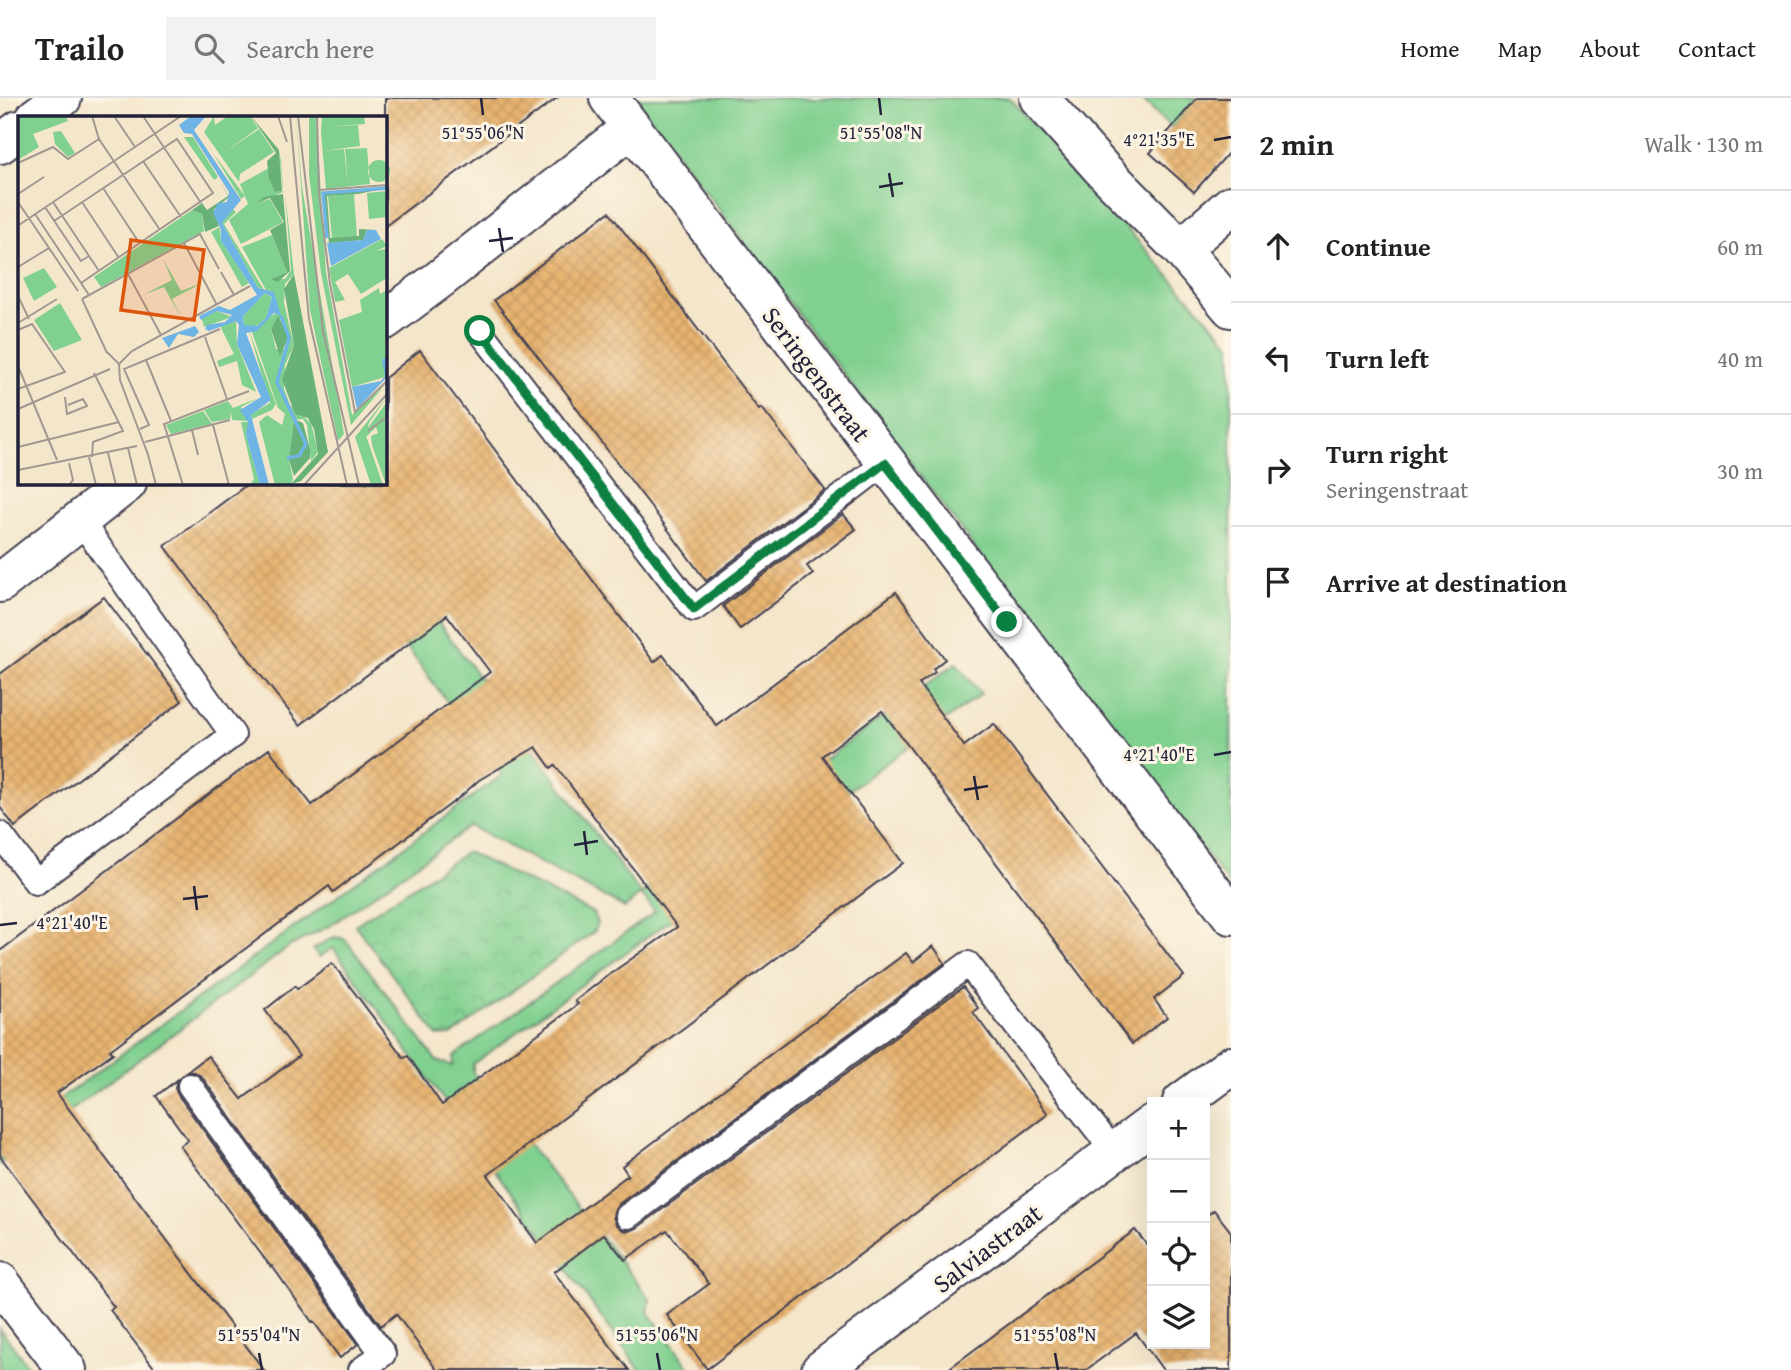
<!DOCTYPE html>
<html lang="en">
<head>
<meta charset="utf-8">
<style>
	body { margin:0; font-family:"Gentium Book Plus",serif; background:#f2f2f2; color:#222 }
	.controls { position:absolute; right:21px; bottom:21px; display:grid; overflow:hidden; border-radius:0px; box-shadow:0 7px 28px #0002 }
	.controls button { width:63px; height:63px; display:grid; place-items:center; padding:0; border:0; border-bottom:2px solid #e0e0e0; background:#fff; color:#222; font:35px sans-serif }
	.stop { position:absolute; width:21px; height:21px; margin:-16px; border:5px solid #0b8043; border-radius:50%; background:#fff }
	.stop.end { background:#0b8043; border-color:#fff; box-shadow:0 2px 7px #0008 }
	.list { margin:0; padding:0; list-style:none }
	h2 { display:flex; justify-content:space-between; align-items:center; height:91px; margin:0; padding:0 28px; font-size:30px }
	h2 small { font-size:23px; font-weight:400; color:#767676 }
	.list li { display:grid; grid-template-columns:46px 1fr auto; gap:21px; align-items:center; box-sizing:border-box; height:112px; padding:0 28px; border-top:2px solid #e0e0e0 }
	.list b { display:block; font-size:26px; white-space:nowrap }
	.list p { margin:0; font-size:23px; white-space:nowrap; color:#767676 }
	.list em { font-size:23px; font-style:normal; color:#767676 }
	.icon { flex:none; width:38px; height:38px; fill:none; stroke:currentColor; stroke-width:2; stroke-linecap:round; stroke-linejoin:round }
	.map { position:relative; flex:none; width:1231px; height:1272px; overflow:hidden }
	header { display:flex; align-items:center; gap:42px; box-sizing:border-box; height:98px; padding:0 35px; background:#fff; border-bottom:2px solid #e0e0e0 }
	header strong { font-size:33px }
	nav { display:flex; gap:38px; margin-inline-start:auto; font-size:24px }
	.search { width:490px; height:63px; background:#f2f2f2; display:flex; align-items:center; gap:18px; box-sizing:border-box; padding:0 24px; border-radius:0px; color:#767676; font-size:26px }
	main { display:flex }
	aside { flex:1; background:#fff }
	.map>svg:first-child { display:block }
</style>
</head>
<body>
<header>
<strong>Trailo</strong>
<div class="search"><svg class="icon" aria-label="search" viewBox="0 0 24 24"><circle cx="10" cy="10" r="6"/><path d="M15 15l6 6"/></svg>Search here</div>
<nav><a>Home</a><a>Map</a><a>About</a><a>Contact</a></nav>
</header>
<main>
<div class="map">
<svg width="1231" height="1272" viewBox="0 0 1231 1272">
	<defs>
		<pattern id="park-crowns" width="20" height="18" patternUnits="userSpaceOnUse" patternTransform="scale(1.75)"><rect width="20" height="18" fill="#80d090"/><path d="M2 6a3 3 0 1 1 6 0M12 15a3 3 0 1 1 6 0" fill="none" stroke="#6eb27d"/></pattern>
		<pattern id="building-cross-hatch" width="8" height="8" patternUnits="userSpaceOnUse" patternTransform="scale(1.75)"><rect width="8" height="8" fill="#e7b370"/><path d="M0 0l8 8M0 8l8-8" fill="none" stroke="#c69a62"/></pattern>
	</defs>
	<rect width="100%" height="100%" fill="#fcf5e5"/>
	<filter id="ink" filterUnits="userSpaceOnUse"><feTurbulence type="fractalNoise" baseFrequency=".0143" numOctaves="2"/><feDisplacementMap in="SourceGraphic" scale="14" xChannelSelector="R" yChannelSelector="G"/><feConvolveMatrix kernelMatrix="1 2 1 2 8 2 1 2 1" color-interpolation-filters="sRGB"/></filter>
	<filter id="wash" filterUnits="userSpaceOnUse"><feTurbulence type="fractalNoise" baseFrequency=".00686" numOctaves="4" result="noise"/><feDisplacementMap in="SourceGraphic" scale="28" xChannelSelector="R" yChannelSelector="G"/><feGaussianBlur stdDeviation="1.57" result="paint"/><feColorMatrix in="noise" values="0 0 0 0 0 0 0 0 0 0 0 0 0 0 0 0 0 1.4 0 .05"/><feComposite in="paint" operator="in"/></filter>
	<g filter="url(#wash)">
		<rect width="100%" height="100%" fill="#f4e6cb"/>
		<g fill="#80d090" stroke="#517966" stroke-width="2">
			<polygon points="635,0 1010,0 1231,247 1231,789"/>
			<polygon points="1141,0 1197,0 1172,30"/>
			<polygon points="284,385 397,469 641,796 956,565 981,596 473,966 473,975 650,1201 648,1213 691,1272 640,1272 333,850 319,859 313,851 334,839 345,841 436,962 452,968 454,958 655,814 641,796 625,810 471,728 331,827 290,848 0,1066 0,1045 502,677"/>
			<polygon points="0,1231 31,1272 0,1272"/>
		</g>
		<polygon fill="url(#park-crowns)" stroke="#517966" stroke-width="2" points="467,754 593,815 597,824 595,833 451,938 438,938 355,827"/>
		<g id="blocks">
			<g fill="url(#building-cross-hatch)">
				<polygon points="385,0 557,0 385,128"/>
				<polygon points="1197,0 1231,0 1231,52 1194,94 1150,55"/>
				<polygon points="609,114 759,312 762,310 825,392 706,483 652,410 605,349 569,300 570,300 494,202"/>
				<polygon points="420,252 654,564 663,557 717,628 896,494 945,561 933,571 935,574 919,586 964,648 994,626 1184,878 1154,901 1167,919 1132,946 882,613 822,658 903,765 488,1077 537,1145 628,1077 622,1068 752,970 906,855 913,864 933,848 945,865 619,1106 614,1113 613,1119 616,1126 623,1132 630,1133 637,1130 963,889 978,910 973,914 1048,1016 707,1271 667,1217 709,1186 667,1132 625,1162 604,1136 554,1174 629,1272 437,1272 396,1216 381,1228 202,979 195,974 187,974 208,958 242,1001 299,958 265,912 295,888 297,891 332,865 404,960 408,958 442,1007 578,906 575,903 607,878 677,829 555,667 551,670 536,649 479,682 460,699 333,794 329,788 110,952 113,955 57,995 264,1272 156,1272 110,1212 114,1209 0,1058 0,853 269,651 312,707 490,574 447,517 300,627 259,575 165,448 249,385 385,385 385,280"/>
				<polygon points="843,416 856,431 807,468 813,476 740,531 723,508"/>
				<polygon points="104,499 182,603 15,729 0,709 0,576"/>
				<polygon points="177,982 175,990 178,997 358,1246 340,1260 313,1223 312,1224 272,1168 271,1169 258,1152 180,1048 188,1042 156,998"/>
				<polygon points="1214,1112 1231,1134 1231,1272 1163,1272 1136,1235 1086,1272 947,1272 1135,1132 1152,1153 1152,1246 1205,1246 1205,1119"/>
			</g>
		</g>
	</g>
	<g filter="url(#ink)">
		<use href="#blocks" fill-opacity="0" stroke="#423f51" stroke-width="2"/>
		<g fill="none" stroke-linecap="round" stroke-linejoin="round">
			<g stroke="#423f51" stroke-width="28">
				<g id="service">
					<polyline points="480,233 694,511 885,365"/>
					<polyline points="0,736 36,784 233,637 80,422"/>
					<polyline points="190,988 383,1256 361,1272"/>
					<polyline points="628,1118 968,866 1115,1055"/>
				</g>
			</g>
			<g stroke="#423f51" stroke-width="42">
				<g id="pedestrian">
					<polyline points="36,19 62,0"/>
					<polyline points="0,46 19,32"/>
				</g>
			</g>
			<g stroke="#423f51" stroke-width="42">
				<g id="minor">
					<polyline points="609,0 1231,817"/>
					<polyline points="1039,0 1103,72 1181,151 1231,210"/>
					<polyline points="1181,151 1231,107"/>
					<polyline points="385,222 440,181 631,30"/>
					<polyline points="0,485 127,385"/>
					<polyline points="1182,1004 1231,968"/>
					<polyline points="0,1184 67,1272"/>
					<polyline points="821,1272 1152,1026"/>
				</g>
			</g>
			<use href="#service" stroke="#fff" stroke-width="24"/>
			<use href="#pedestrian" stroke="#fff" stroke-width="38"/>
			<use href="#minor" stroke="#fff" stroke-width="38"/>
		</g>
	</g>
	<g fill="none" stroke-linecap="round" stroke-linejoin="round" filter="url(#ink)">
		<polyline stroke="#0b8043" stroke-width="9" points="480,233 694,511 885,365 1007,524"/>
	</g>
	<path fill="none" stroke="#22223b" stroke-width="2.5" d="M481,0L483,17M879,0L881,17M1214,42L1231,39M889,75L893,99M879,89L903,85M499,130L503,154M489,143L513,140M1214,657L1231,654M974,678L978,702M964,692L988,688M584,733L587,757M574,747L598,743M194,788L197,812M183,801L208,798M0,827L17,825M259,1255L262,1272M657,1255L660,1272M1055,1255L1058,1272"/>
	<g text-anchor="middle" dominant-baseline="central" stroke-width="6" stroke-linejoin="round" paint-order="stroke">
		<g font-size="26" fill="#22223b" stroke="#fcf5e5">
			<text transform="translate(817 276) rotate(53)">Seringenstraat</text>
			<text transform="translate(987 1150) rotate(-37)">Salviastraat</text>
		</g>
	</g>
	<g transform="translate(18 18)">
		<rect width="369" height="369" fill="#f4e6cb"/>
		<path d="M0,0H48L50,5L15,18L21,31L0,44ZM196,0L197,9L210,0H232L240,12L207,36L241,13L256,36L222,58L221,66L186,16ZM278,0L284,71L326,318L320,325L292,194ZM291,0H298L308,156L334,299L366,270L333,309L303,157L291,58ZM304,0H346L347,8L307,11L340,9L342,30L305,35L326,33L330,70L327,33L349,32L352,68L308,73L303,17ZM43,15L57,37L50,41L37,28L35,16ZM182,16L194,36L227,80L223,83ZM166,21H175L200,61L196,64ZM261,34L263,45L265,71V76L239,87L252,83L265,106L223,128L211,104L230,88L222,68L253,51L251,62L257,76L265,75ZM350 55a11 11 0 1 1 22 0a11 11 0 1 1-22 0ZM369,75V101L351,103L349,77ZM267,77L276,158L267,168L266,187L276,229L267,249L266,273L272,289L293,307L300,336L293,345L289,309L285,303L276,304L271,344L275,363L273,368L257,369L241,306L249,299L264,309L267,298L260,292L233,213L260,196L255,176L248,174L224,131L254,119L269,156L253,163H267L273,154ZM264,201L270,222L267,233H258L253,213ZM336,78L339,121L314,122L310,80ZM215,93L218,96L206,108L246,174L240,172L204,107ZM174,94L184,98L186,115L83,171L76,161ZM202,111L203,125L231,167L224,171L193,116ZM364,123L369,130L358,135L367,133L369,137V162L343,178L330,158L317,166L327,184L317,186L311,152ZM145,143L163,175L184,167L154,183L164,203L146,171L125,179L154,164ZM361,172L362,178L369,174L367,261L334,271L321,204L344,196L342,184ZM247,177L254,181L248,202L239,210H226L225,200ZM42,187L64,224L36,235L16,204ZM218,205L219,228L238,276L224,269L219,245L201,251L199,245L216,238L202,210ZM231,214L258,288L254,294L234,303L233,298L252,287ZM369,281L351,307L348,320L365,369H353L337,321ZM240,282L223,291L230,305L214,304L213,296L212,303L194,306L186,294L210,285L215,292ZM185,295L194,308L153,318L148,309ZM223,306H231L228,319L242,369H232L236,363Z" fill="#80d090" fill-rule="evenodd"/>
		<path d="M233,0L261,34L264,75L257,76L251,63L249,45L258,37ZM200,61L211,81L196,93L201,110L187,116L184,98L174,94L184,87L189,94L210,80ZM369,72L340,78L342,99L340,78L309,80L312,122L341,120V113L358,114H349L345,124L311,127L305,78ZM265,78L272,155L260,166L253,163L269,156L252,114L266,106L252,82L239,87L246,81ZM276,158L310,336L283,365L273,368L300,338L296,313L290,302L277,298L264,263L276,229L266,173ZM260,200L271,220L262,240L253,213ZM276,303L285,307L292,333V342L276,360L271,344Z" fill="#68b27a"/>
		<path d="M26,152L39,171L16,185L5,162ZM250,185L248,202L232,211L233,198ZM199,195L214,201L186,211L184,203Z" fill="#80d090"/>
		<path d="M369,286V369H368L354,329L353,320L360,317L358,311L348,321L346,317Z" fill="#80d090"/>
		<path d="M173,0H188L176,14L223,84L204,107L240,172L256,176L263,200L256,197L239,215L228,217L253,284L233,299L251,369H242L228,319L230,306L222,294L243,281L219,228L221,209L218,205L191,215L187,213L189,209L207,206L214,199L199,195L183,204L181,200L201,190L212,194L239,179L203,125V113L195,97L200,87L209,86L211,76L174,18L166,17L161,9ZM247,177L254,181L248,202L239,210L226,209L225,200ZM349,114H358L363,123L313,150L309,127L345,124ZM177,210L181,216L176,221L160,218L151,232L144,222ZM369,240V261L339,293L334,271L363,265L367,260L364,244Z" fill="#6eb4e5" fill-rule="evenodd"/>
		<path fill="none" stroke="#6eb4e5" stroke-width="3.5" d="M309,122L305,77L370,72M263,200L271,222L259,266L288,328L281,340L269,342"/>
		<path fill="none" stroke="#a09891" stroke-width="2" d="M74,0L81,23L142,114M96,0L117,31M125,0L183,87M260,0L269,26M272,0L291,203L329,369M280,0L305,215L341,369M299,0L301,77L312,168L337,296L370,264M125,45L163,101M0,47L35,31L50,43L81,23M85,72L122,128M301,74L370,69M0,78L26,61M0,86L60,175M35,86L81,155M64,86L101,142M27,91L63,145L71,140M17,98L71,179M36,105L159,23L195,77L63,167M1,109L163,0M166,127L199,189M0,151L31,132M203,156L216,179M110,158L143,219M0,180L11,203M64,183L182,118L201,153M64,183L89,237M0,207L39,183M0,214L14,208L47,256L0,273M187,221L209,283M89,236L101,248L102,264L129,336M128,244L153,305M101,248L114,235L232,170M0,250L39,344M47,281L49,298L69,290L65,283L50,289M0,293L92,253M195,309L211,369M122,313L131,309L106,253L202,213M174,314L180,339M350,315L370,300M127,326L212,304M0,331L101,306M110,332L119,369M129,335L138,369M90,337L98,369M71,341L78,369M74,341L75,326L105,315L76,257M51,347L55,364L51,369M0,354L119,330M165,369L146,308L231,275M286,369L370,277"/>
		<path fill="#de560e" fill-opacity="0.15" stroke="#de560e" stroke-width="3.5" d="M113,124L186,134L176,204L103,194Z"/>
		<rect width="369" height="369" fill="none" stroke="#22223b" stroke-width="3.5"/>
	</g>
	<g font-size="18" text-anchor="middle" fill="#22223b" stroke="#fcf5e5" stroke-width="6" stroke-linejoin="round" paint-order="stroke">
		<text x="483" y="41">51°55'06"N</text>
		<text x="881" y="41">51°55'08"N</text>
		<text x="1159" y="48">4°21'35"E</text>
		<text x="1159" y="663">4°21'40"E</text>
		<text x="72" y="831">4°21'40"E</text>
		<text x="259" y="1243">51°55'04"N</text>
		<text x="657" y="1243">51°55'06"N</text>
		<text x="1055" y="1243">51°55'08"N</text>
	</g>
</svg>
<div class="controls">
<button>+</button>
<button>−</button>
<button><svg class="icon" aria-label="locate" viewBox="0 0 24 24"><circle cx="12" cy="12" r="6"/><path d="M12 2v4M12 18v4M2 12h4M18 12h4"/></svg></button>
<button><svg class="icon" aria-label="layers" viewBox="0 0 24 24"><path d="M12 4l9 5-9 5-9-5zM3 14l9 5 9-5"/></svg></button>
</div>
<div class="stop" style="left:480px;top:233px"></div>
<div class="stop end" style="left:1007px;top:524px"></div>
</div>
<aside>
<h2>2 min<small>Walk · 130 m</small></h2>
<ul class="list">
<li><svg class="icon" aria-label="ahead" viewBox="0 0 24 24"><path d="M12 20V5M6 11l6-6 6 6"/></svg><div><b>Continue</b></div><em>60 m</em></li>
<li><svg class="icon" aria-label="left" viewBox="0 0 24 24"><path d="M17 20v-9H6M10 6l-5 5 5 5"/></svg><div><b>Turn left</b></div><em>40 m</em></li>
<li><svg class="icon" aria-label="right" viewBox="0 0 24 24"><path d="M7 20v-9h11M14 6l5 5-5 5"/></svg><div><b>Turn right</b><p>Seringenstraat</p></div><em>30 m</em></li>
<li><svg class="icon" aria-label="arrive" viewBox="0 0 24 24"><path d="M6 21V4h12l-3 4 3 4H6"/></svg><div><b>Arrive at destination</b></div></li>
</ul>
</aside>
</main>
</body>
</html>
